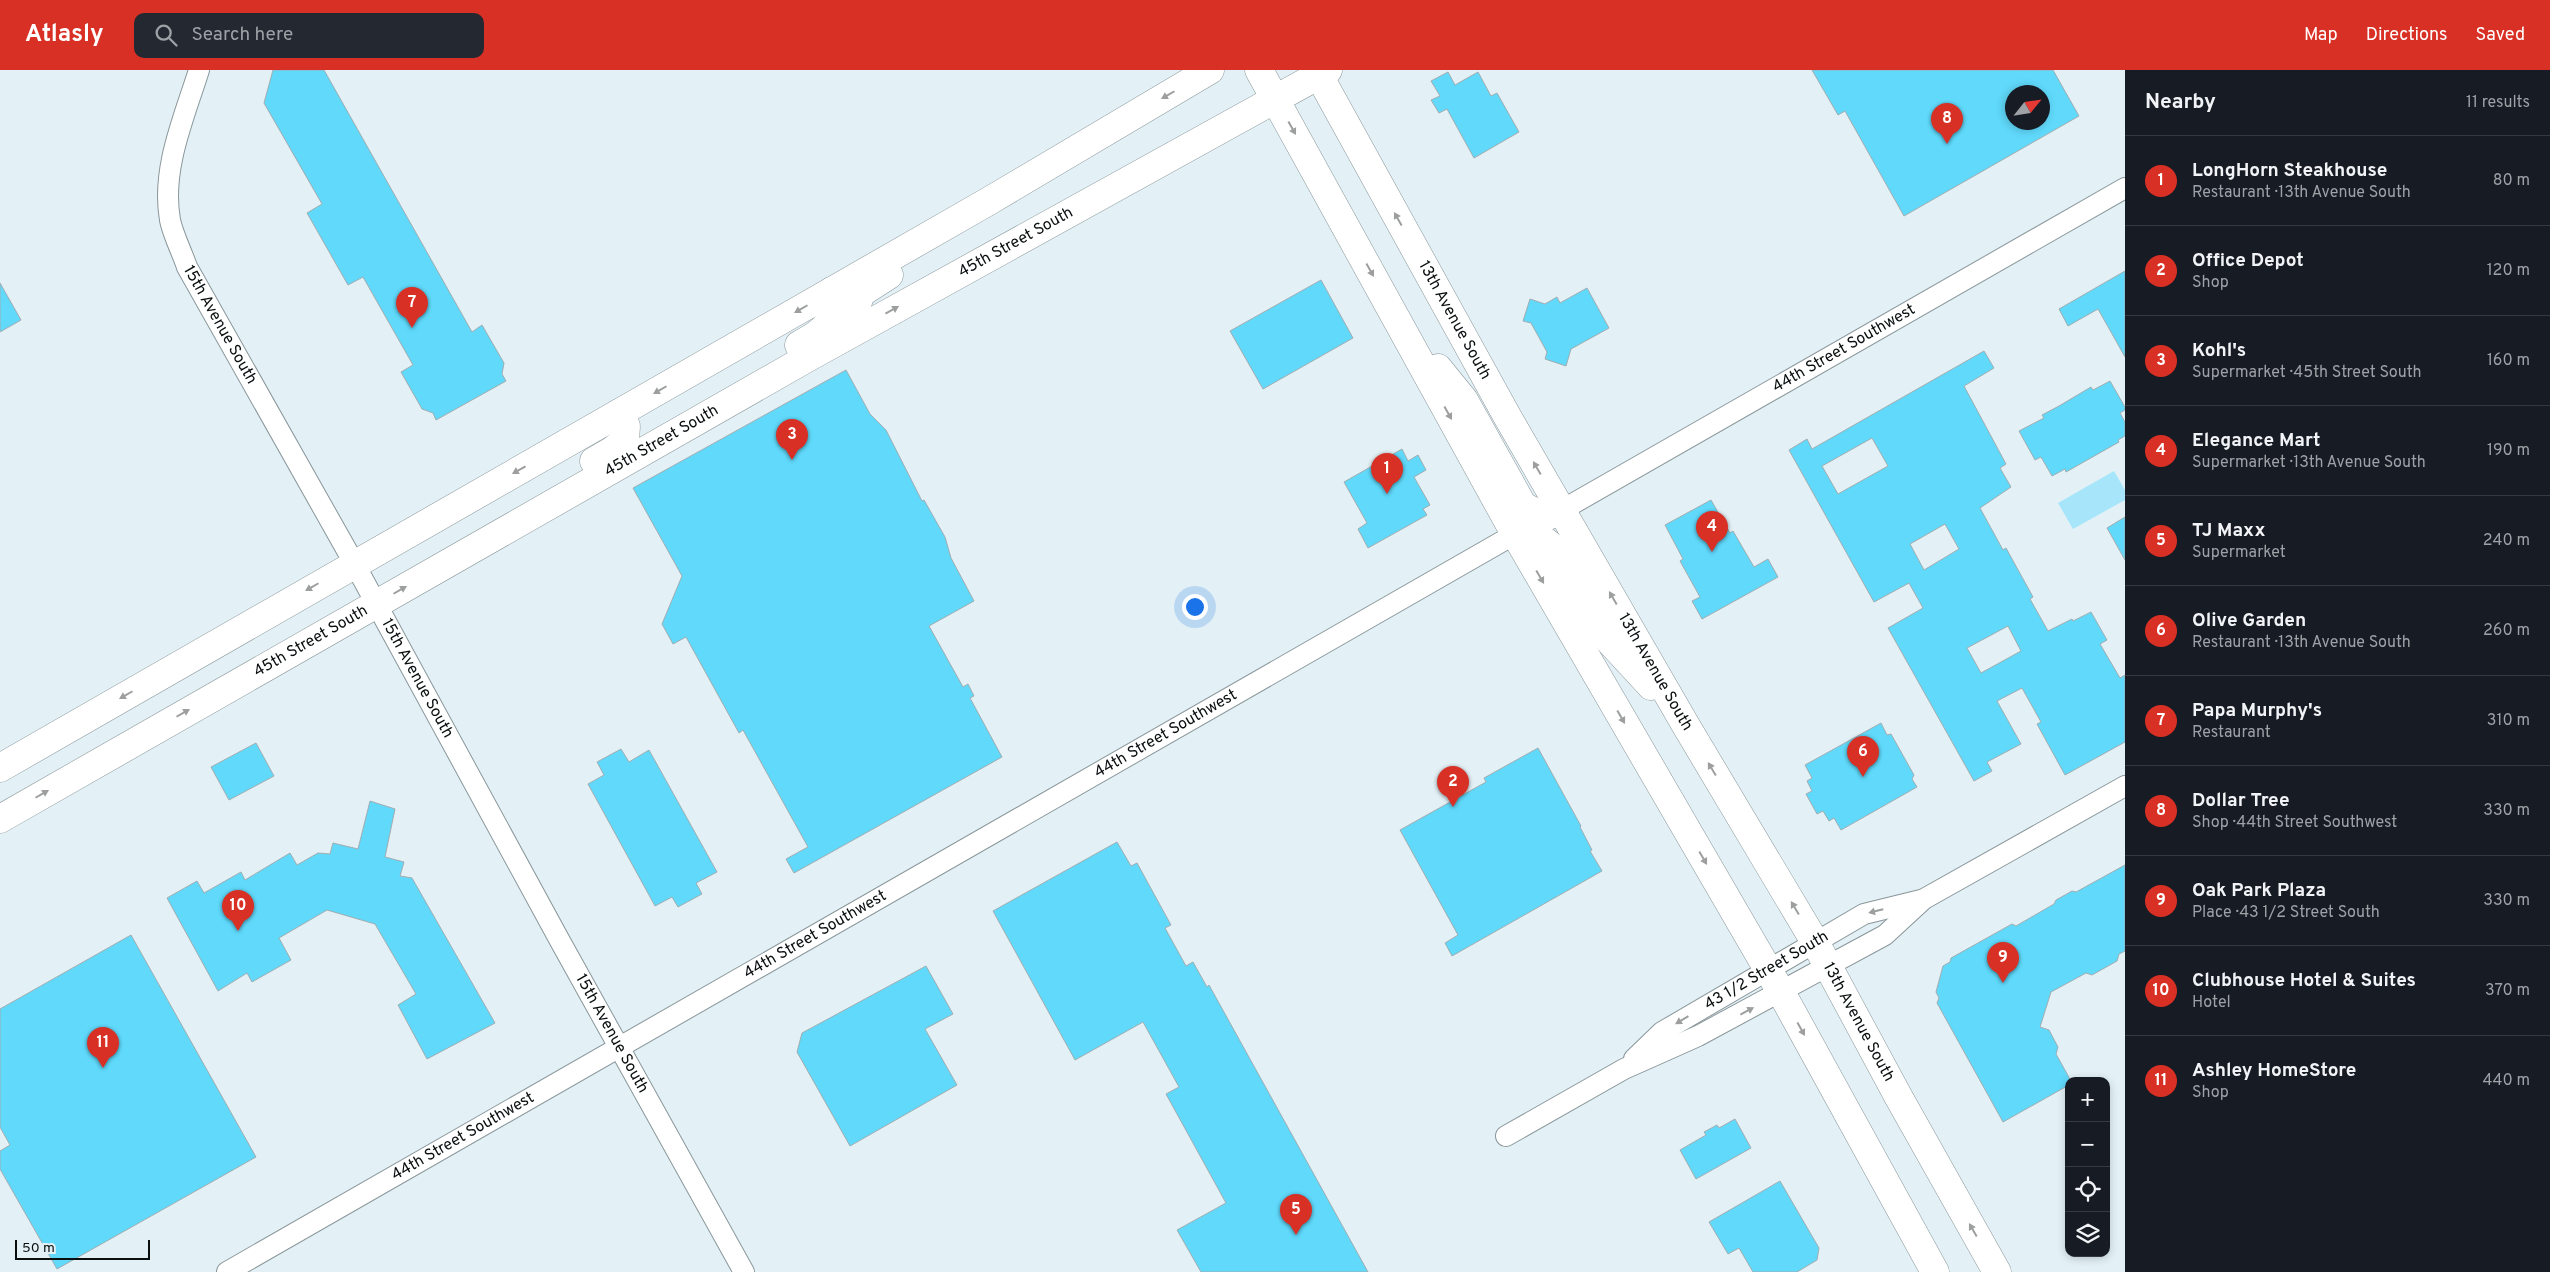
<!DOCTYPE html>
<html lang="en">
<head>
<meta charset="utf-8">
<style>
	body { margin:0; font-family:Overpass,sans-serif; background:#242831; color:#f1f3f6 }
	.controls { position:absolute; right:15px; bottom:15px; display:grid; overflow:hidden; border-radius:10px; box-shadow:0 2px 8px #0003 }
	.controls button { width:45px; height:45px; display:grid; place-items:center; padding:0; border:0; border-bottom:1px solid #363941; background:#171b24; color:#f1f3f6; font:25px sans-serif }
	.compass { position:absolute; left:2005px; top:15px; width:45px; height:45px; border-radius:50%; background:#171b24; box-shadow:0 2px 8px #0003; rotate:60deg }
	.scale { position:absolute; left:15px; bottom:12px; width:135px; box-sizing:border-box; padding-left:5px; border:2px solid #090e0f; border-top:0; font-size:14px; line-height:18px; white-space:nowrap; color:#090e0f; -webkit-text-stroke:4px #e3f1f6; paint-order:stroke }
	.you { position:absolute; left:1194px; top:536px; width:18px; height:18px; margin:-12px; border:4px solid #fff; border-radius:50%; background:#1a73e8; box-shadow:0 0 0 8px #1a73e833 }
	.badge { display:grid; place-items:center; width:32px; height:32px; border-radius:50%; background:#d93025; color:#fff; font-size:16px; font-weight:700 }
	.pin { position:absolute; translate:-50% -41px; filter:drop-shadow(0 1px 2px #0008) }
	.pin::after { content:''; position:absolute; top:26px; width:18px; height:15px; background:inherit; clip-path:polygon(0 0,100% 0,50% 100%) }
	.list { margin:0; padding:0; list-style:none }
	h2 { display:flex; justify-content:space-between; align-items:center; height:65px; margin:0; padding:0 20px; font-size:21px }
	h2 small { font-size:16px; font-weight:400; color:#9ea1a6 }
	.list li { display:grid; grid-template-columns:32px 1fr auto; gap:15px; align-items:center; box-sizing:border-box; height:90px; padding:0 20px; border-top:1px solid #363941 }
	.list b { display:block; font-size:19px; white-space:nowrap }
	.list p { margin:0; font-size:16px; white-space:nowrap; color:#9ea1a6 }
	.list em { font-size:16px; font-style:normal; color:#9ea1a6 }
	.icon { flex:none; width:28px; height:28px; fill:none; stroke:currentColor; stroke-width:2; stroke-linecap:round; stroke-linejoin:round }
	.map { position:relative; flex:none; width:2125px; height:1202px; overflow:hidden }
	header { display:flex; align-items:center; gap:30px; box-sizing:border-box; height:70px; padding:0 25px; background:#d93025; color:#fff }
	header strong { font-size:24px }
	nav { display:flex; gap:28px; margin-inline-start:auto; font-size:18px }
	.search { width:350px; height:45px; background:#242831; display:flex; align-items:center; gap:12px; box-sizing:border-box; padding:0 18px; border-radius:10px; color:#9ea1a6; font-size:19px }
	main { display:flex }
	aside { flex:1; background:#171b24 }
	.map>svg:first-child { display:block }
</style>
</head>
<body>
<header>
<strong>Atlasly</strong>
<div class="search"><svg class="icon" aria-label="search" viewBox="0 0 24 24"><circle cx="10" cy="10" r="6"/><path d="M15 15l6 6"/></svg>Search here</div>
<nav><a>Map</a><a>Directions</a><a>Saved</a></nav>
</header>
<main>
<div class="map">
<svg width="2125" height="1202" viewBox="0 0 2125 1202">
	<rect width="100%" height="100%" fill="#e3f1f6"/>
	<polygon fill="#a7e6fa" points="2114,401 2125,420 2125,430 2073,459 2058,433"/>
	<g fill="#60d9fb" stroke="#a0adb1" fill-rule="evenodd">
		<polygon points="273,0 324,0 472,262 482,255 504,293 502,304 506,311 436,350 433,343 422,339 401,302 413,295 363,207 348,215 307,143 322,134 264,33"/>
		<path d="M1812,0H2053L2079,46L1904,146L1845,41L1838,45ZM2012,22H2042V52H2012Z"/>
		<polygon points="1448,2 1455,15 1478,2 1491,26 1497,23 1519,62 1474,88 1447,39 1439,43 1431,30 1440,26 1431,11"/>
		<polygon points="2125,201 2125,287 2098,239 2068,256 2059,239"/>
		<polygon points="1321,210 1353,268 1263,319 1230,261"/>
		<polygon points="0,213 21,250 0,262"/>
		<polygon points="1587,218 1609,258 1571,279 1566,296 1545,289 1547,282 1531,253 1523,251 1530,229 1545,234 1557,227 1560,233"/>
		<path d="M1984,281L1994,298L1964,316L2006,394L2000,398L2011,417L1980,438L2003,480L2006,478L2033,527L2030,529L2048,561L2072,549L2073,551L2091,542L2107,570L2100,574L2120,608L2125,605V672L2065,705L2037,654L2041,652L2022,618L1997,631L2021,674L1987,692L1992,701L1974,711L1888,558L1923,538L1909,513L1874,532L1789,380L1807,369L1812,379ZM1872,368L1888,396L1838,424L1822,396ZM1945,454L1959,479L1924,500L1910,474ZM2008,556L2021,581L1981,603L1967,578Z"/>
		<polygon points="846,300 870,344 886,360 922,431 924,430 945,467 951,488 974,531 929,556 963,617 968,614 974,626 970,628 1002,687 794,803 786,789 808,777 743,660 739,663 686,567 673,574 662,554 682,506 633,418"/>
		<polygon points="2110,311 2125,337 2125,340 2120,343 2125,352 2125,366 2118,370 2119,372 2066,402 2065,399 2052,406 2041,387 2035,390 2019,361 2044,348 2042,345 2059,336 2091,317 2093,320"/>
		<polygon points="1402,379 1408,391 1418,385 1426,400 1414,407 1430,435 1423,439 1427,445 1368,478 1358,459 1367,453 1344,412"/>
		<polygon points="1711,430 1730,463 1733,461 1754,497 1768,489 1778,507 1702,549 1692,531 1700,527 1680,491 1683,489 1665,455"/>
		<polygon points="2125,447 2125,490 2107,458"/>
		<polygon points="1881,653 1887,665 1891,664 1914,705 1912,709 1917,717 1841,760 1834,748 1829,751 1823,741 1817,744 1806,724 1812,721 1807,711 1812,708 1805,695"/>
		<polygon points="256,673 274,706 229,730 211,697"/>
		<polygon points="1538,678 1581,756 1580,757 1592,780 1590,781 1602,801 1452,886 1445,873 1458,865 1400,760 1486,712 1484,708"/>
		<polygon points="621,679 629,692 649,680 717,802 696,813 702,824 678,837 672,827 655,836 588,714 604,705 597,692"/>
		<polygon points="370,731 395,739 385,787 404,792 400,806 412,808 495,953 427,989 398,935 416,924 375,854 327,840 279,868 291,890 252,912 247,903 218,921 167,828 197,811 204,823 241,802 245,810 290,783 297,795 318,783 330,784 333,773 358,779"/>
		<polygon points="1117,772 1131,796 1137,793 1171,855 1165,858 1186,896 1193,892 1207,917 1209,915 1368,1202 1201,1202 1177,1160 1226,1133 1166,1024 1179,1017 1143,952 1075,990 993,841"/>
		<polygon points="2125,795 2125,881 2119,884 2117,891 2092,905 2086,903 2051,922 2040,957 2049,960 2058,977 2056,984 2071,1011 2069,1011 2069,1015 2003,1052 1937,933 1939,928 1936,922 1943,896 1950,892 1951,888 2012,854 2016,856 2054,834 2056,830 2072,821 2076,822"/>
		<polygon points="131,865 256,1087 57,1199 0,1099 0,1081 10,1075 0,1057 0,939"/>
		<polygon points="926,896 953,944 925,959 957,1015 850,1076 797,982 802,963"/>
		<polygon points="1735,1049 1751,1078 1696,1109 1680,1080 1706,1065 1704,1062 1717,1055 1719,1058"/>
		<polygon points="1780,1111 1819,1178 1817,1190 1797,1202 1753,1202 1739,1178 1728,1184 1709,1152"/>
	</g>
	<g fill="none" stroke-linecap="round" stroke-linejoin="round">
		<g stroke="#89969a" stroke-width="22">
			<g id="street">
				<path id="s1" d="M199,0C184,48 161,99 170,150C173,165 182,182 187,197L354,493L560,871L744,1202"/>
				<path id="s2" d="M1562,440L2125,118"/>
				<path id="s3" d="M1634,989L1662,962L1864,844L1921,830"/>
				<polyline points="1506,1066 1624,999 1698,966 1885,865 1924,829 2125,716"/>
				<path id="s4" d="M227,1202L1515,464"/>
			</g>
		</g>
		<g stroke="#89969a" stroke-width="29">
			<g id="primary">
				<polyline points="1259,0 1515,464 1781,922 1935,1202"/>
				<path id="s5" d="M1316,0L1507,346L1685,654L1815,872L1898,1026L1997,1202"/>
				<polyline points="857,260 852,249 861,223 889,205"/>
				<path d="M799,275C821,263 829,258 837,233L832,221"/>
				<polyline points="1438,298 1464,330 1523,436 1545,447 1562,440"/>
				<polyline points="594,391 613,380 625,370 626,356 619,343"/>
				<polyline points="1515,464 1537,465 1550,475 1561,489 1603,564 1651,616"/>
				<polyline points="0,698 989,131 1210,0"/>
				<path id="s6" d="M0,749L809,287L1328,0"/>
			</g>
		</g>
		<use href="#street" stroke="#fff" stroke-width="20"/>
		<use href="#primary" stroke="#fff" stroke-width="28"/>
	</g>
	<defs><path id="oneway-solid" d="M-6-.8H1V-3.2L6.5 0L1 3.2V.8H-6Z" transform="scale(1.25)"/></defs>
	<g fill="#9d9f9f">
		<use href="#oneway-solid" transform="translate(1168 25) rotate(150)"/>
		<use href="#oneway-solid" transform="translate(1292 58) rotate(61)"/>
		<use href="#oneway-solid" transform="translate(1398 149) rotate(-119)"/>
		<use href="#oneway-solid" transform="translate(1370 200) rotate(61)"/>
		<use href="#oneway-solid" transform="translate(801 239) rotate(150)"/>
		<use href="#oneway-solid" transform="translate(892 240) rotate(-29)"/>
		<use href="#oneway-solid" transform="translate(660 320) rotate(150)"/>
		<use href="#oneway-solid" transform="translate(1448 343) rotate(61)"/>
		<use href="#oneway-solid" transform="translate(1537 398) rotate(-120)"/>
		<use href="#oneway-solid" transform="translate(519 400) rotate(151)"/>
		<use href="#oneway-solid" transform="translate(1540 507) rotate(60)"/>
		<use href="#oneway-solid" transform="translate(312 517) rotate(150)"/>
		<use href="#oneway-solid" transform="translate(400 520) rotate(-30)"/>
		<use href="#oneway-solid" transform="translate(1613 528) rotate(-120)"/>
		<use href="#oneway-solid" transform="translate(126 625) rotate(150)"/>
		<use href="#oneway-solid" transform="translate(183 643) rotate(-30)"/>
		<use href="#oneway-solid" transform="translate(1621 647) rotate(60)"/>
		<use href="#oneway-solid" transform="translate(1712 699) rotate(-121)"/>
		<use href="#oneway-solid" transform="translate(42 724) rotate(-30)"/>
		<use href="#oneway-solid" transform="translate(1703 788) rotate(60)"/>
		<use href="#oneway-solid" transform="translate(1795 838) rotate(-121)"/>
		<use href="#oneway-solid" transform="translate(1876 841) rotate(166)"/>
		<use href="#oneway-solid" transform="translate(1747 941) rotate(-28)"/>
		<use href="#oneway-solid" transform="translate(1682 950) rotate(149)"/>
		<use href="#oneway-solid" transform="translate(1801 959) rotate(61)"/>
		<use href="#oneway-solid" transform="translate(1973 1160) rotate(-120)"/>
	</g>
	<g text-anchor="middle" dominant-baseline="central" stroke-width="5" stroke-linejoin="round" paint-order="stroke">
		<g font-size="16" fill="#090e0f" stroke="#e3f1f6">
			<text stroke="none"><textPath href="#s6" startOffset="1168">45th Street South</textPath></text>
			<text stroke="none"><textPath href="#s5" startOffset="286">13th Avenue South</textPath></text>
			<text stroke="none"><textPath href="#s1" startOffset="271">15th Avenue South</textPath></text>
			<text stroke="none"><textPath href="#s2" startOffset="325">44th Street Southwest</textPath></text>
			<text stroke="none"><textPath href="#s6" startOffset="762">45th Street South</textPath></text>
			<text stroke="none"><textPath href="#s6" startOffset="358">45th Street South</textPath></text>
			<text stroke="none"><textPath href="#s5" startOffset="691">13th Avenue South</textPath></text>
			<text stroke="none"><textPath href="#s1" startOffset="676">15th Avenue South</textPath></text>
			<text stroke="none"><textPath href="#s4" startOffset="1082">44th Street Southwest</textPath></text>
			<text stroke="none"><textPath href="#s4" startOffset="678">44th Street Southwest</textPath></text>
			<text stroke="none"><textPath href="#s3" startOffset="160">43 1/2 Street South</textPath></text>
			<text stroke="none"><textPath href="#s5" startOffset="1096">13th Avenue South</textPath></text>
			<text stroke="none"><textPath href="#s1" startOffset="1081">15th Avenue South</textPath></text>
			<text stroke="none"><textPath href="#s4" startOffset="272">44th Street Southwest</textPath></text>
		</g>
	</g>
</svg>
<div class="controls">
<button>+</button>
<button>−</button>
<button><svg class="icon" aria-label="locate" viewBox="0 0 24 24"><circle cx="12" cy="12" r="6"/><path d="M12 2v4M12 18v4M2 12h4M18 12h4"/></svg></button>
<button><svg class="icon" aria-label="layers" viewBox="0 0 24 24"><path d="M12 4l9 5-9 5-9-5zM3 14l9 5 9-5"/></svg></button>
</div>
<svg class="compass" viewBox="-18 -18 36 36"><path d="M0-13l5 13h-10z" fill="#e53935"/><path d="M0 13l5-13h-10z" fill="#9ea1a6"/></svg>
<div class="scale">50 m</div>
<div class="you"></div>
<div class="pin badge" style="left:1387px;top:424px">1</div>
<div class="pin badge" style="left:1453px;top:737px">2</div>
<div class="pin badge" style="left:792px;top:390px">3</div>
<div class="pin badge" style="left:1712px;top:482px">4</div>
<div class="pin badge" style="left:1296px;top:1165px">5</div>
<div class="pin badge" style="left:1863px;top:707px">6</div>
<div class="pin badge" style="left:412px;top:258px">7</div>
<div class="pin badge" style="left:1947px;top:74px">8</div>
<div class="pin badge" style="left:2003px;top:913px">9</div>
<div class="pin badge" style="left:238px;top:861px">10</div>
<div class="pin badge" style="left:103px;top:998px">11</div>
</div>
<aside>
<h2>Nearby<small>11 results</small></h2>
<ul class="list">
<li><span class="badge">1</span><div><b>LongHorn Steakhouse</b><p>Restaurant · 13th Avenue South</p></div><em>80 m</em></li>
<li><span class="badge">2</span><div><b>Office Depot</b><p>Shop</p></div><em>120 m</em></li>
<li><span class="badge">3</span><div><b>Kohl's</b><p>Supermarket · 45th Street South</p></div><em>160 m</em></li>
<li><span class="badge">4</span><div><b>Elegance Mart</b><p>Supermarket · 13th Avenue South</p></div><em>190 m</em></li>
<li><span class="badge">5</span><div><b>TJ Maxx</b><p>Supermarket</p></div><em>240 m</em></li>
<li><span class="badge">6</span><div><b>Olive Garden</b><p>Restaurant · 13th Avenue South</p></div><em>260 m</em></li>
<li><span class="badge">7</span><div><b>Papa Murphy's</b><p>Restaurant</p></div><em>310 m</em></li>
<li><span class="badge">8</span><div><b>Dollar Tree</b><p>Shop · 44th Street Southwest</p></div><em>330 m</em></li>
<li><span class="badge">9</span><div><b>Oak Park Plaza</b><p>Place · 43 1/2 Street South</p></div><em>330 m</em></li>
<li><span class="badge">10</span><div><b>Clubhouse Hotel &amp; Suites</b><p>Hotel</p></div><em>370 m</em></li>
<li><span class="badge">11</span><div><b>Ashley HomeStore</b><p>Shop</p></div><em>440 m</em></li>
</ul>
</aside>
</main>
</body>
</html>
